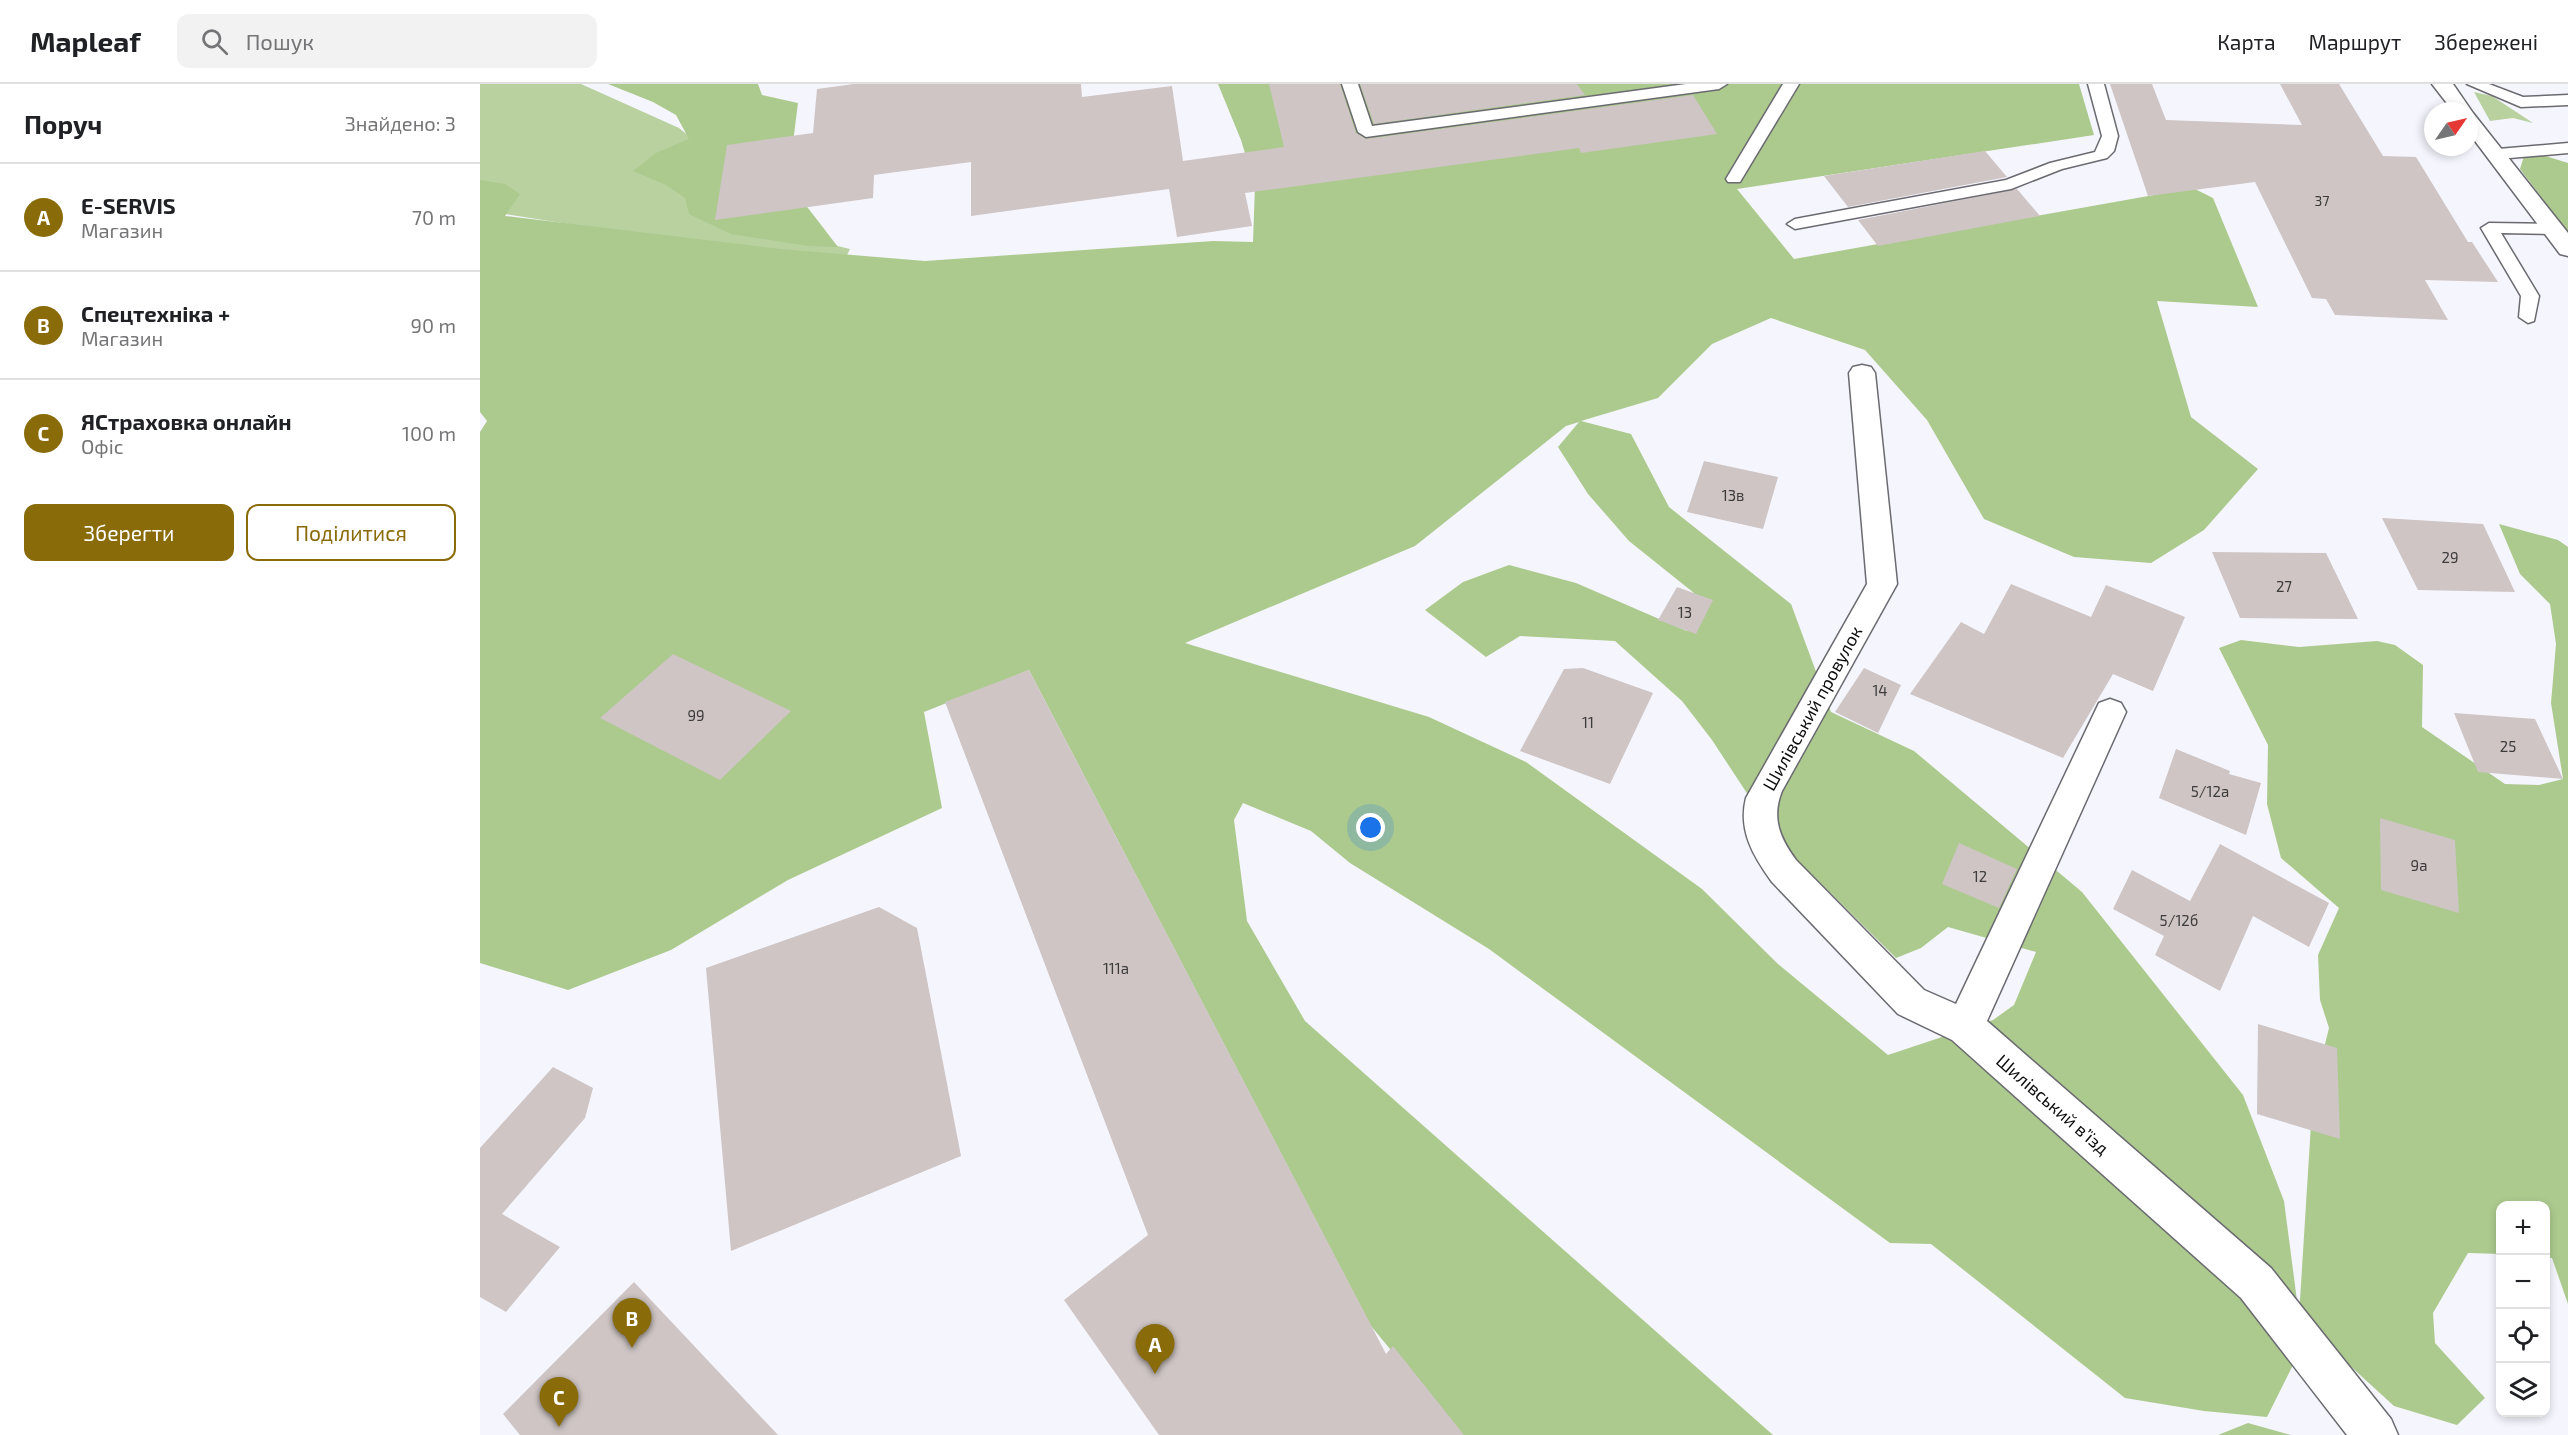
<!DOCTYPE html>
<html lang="uk">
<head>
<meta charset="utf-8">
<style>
	body { margin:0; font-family:"Exo 2",sans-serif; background:#f2f2f2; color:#202124 }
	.controls { position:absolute; right:18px; bottom:18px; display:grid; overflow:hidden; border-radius:12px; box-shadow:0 3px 9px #0003 }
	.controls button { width:54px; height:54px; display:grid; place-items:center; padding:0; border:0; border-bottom:2px solid #e0e0e0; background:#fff; color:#202124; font:30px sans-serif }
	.compass { position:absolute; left:1944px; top:18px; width:54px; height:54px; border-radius:50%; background:#fff; box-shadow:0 3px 9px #0003; rotate:56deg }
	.you { position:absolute; left:891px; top:744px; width:21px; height:21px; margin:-15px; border:4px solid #fff; border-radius:50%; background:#1a73e8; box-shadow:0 0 0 9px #1a73e833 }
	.badge { display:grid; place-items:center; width:39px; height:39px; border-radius:50%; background:#896b0a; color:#fff; font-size:20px; font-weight:700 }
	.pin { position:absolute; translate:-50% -50px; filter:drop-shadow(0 2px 3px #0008) }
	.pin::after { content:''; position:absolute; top:32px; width:21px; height:18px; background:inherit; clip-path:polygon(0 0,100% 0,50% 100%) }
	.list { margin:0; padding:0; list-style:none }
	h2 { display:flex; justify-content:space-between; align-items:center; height:78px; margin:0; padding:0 24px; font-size:26px }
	h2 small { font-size:20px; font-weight:400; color:#757577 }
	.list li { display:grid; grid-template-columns:39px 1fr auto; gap:18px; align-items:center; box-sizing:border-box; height:108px; padding:0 24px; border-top:2px solid #e0e0e0 }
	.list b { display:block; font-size:22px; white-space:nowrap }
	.list p { margin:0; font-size:20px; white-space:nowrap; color:#757577 }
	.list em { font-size:20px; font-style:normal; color:#757577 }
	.actions { display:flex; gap:12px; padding:18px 24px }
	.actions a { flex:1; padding:14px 0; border:2px solid #896b0a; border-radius:12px; text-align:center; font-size:21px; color:#896b0a }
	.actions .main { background:#896b0a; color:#fff }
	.icon { flex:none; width:33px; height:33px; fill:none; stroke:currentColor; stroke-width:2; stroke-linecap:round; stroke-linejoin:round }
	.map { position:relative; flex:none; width:2088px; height:1351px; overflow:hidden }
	header { display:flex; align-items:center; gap:36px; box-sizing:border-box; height:84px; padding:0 30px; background:#fff; border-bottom:2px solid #e0e0e0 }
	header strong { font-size:28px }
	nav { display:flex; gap:33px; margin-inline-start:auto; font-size:21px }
	.search { width:420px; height:54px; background:#f2f2f2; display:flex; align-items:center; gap:15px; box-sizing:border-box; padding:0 21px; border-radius:12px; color:#757577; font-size:22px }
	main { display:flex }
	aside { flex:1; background:#fff }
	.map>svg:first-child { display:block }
</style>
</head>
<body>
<header>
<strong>Mapleaf</strong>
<div class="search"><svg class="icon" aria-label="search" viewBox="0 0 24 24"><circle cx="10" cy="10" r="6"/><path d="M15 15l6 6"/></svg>Пошук</div>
<nav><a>Карта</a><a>Маршрут</a><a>Збережені</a></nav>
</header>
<main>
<aside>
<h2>Поруч<small>Знайдено: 3</small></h2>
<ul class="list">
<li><span class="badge">A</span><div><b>E-SERVIS</b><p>Магазин</p></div><em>70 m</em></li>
<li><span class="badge">B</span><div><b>Спецтехніка +</b><p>Магазин</p></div><em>90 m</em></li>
<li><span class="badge">C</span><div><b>ЯСтраховка онлайн</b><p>Офіс</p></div><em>100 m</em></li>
</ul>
<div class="actions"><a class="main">Зберегти</a><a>Поділитися</a></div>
</aside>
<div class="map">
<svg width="2088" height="1351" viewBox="0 0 2088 1351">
	<rect width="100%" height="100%" fill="#f5f5fd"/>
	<g fill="#b8d19f">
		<polygon points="0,0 101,0 199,44 216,58 220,129 370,165 361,183 0,126"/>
		<polygon points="1994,8 2012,12 2053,39 2033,34 2010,37"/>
	</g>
	<g fill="#acca8e" fill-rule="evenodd">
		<polygon points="128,0 278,0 282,11 318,19 308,98 358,163 328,162 251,150 209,130 205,114 186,101 153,87 176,69 209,55 196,31 173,18"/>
		<path d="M738,0H1599L1614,51L1257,105L1314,175L1713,104L1733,114L1778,223L1677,217L1711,333L1778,385L1724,446L1671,479L1594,473L1504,435L1447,336L1385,266L1291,234L1232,260L1178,314L1101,337L1151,350L1189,423L1311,520L1351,628L1434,667L1602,808L1763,1011L1804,1117L1819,1232L1833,1008L1849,944L1840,916L1838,871L1859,824L1801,774L1787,720L1788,661L1739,564L1761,556L1819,563L1897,557L1915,561L1943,581L1942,643L2025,700L2059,701L2083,695L2071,619L2076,560L2070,520L2040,490L2019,440L2078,456L2088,463V1220L2072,1174L2066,1173V1122H2020V1170L1988,1169L1953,1229L1955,1259L2005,1314L1977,1341L1914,1322L1821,1237L1824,1259L1787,1333L1724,1327L1645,1314L1451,1160L1410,1159L1009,865L870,779L831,747L763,719L754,736L767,837L825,937L1293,1351H981L891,1242L549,586L444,628L462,724L308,796L191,866L88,906L0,879V348L7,337L0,328V96L25,100L40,110L25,132L300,165L445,177L733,157L773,158L775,102L761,56ZM1099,338L1078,363L1108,410L1149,457L1214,509L1207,547L1096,499L1029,481L983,498L945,526L1006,573L1040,552L1135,557L1202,617L1232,656L1299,758L1416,874L1441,864L1468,843L1556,868L1534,921L1513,936L1408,971L1298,880L1222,805L1046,678L949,633L705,559L935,462L1086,342Z"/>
		<polygon points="2056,69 2088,79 2088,149 2040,85 2044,72"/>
		<polygon points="1768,1339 1811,1351 1738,1351"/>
	</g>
	<g fill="#cec5c4">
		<polygon points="374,0 601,0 602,13 692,2 703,77 804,63 789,0 860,0 876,49 886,55 1213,11 1237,50 1101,69 1099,64 765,109 772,142 697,153 689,105 491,132 491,78 394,91 393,114 235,136 247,61 333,49 337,5"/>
		<polygon points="880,0 1097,0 1105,11 894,40"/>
		<polygon points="1630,0 1672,0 1686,36 1822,41 1800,0 1859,0 1903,72 1936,73 1988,158 1992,158 2018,198 1945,196 1968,236 1855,231 1846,215 1832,214 1775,98 1668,112"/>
		<polygon points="1505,67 1527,93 1368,123 1344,92"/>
		<polygon points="1537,105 1560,132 1398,162 1378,136"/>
		<polygon points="1224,377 1298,393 1283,445 1207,428"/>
		<polygon points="1902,434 2003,440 2035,508 1938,506"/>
		<polygon points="1732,468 1846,469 1878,535 1760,534"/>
		<polygon points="1531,500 1611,533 1626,501 1705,533 1673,607 1633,590 1583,674 1430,610 1481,538 1504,550"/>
		<polygon points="1197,503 1233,516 1216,550 1178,536"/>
		<polygon points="193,570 311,627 240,696 120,634"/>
		<polygon points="1103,584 1173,609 1130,700 1040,667 1084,585"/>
		<polygon points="1384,584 1421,601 1398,649 1355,628"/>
		<polygon points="549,586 906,1270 913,1262 984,1351 679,1351 584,1216 668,1151 465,618"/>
		<polygon points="1974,629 2055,635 2083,695 1998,688"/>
		<polygon points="1696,665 1750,687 1749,690 1781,699 1766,751 1679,714"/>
		<polygon points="1900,734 1975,756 1979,829 1901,806"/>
		<polygon points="1479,759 1537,785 1519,824 1462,800"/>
		<polygon points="1740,760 1849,819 1829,863 1773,832 1740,907 1675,871 1684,852 1633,825 1652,786 1710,817"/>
		<polygon points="399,823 437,844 481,1072 251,1167 226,884"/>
		<polygon points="1778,940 1857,964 1860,1055 1777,1030"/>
		<polygon points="73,983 113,1004 105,1034 22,1130 80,1163 26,1228 0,1213 0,1064"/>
		<polygon points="154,1198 298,1351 40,1351 23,1330"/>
	</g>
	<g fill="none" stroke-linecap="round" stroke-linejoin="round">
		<g stroke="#6a6a70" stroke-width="3">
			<g id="service">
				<polygon points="862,0 878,0 892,42 1206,0 1247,0 1239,5 886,53 878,48"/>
				<polygon points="1303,0 1319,0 1260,98 1248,98 1246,95"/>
				<polygon points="1608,0 1624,0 1638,52 1634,67 1627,74 1582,85 1531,105 1315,145 1307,140 1315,135 1526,96 1570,79 1615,68 1622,52"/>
				<polygon points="1987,0 2009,0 2043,13 2088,11 2088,21 2041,23"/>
				<polygon points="2088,59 2088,69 2018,75 2010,70 2018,65"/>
				<polygon points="2009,139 2073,140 2081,145 2073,150 2021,149 2059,212 2054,237 2048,239 2039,233 2041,212 2001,144"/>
			</g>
		</g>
		<g stroke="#6a6a70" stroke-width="3">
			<g id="minor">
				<polygon points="1952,0 1973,0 1993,29 2088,149 2088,172 2080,170 1989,49 1989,27 1973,27"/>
				<path d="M1382,281L1391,283L1395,289L1417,500L1302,707C1291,734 1300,754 1316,776L1444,906L1476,920L1619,619L1630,615L1641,619L1646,628L1507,937L1791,1184L1911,1335L1918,1351H1867L1761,1214L1472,956L1418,930L1292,798C1273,772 1258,746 1266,714L1387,500L1369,289L1373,283Z"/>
			</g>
		</g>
		<use href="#service" fill="#fff" fill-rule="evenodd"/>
		<use href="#minor" fill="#fff" fill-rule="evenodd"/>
	</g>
	<g text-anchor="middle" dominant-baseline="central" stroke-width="5" stroke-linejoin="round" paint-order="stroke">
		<g font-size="14" fill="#3d3b3c">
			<text x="1842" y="116">37</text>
		</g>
		<g font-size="15" fill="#3d3b3c">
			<text x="1253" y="411">13в</text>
			<text x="1970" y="473">29</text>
			<text x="1804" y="502">27</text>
			<text x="1205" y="528">13</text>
			<text x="1400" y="606">14</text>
			<text x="216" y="631">99</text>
			<text x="1108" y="638">11</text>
			<text x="2028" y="662">25</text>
			<text x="1730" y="707">5/12а</text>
			<text x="1939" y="781">9а</text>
			<text x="1500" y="792">12</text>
			<text x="1699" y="836">5/12б</text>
			<text x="636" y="884">111а</text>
		</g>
		<g font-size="18" fill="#0d0d0f" stroke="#fff">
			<text transform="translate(1332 624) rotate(-61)">Шилівський провулок</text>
			<text transform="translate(1573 1020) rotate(41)">Шилівський в’їзд</text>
		</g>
	</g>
</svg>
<div class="controls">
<button>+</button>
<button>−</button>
<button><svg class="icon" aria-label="locate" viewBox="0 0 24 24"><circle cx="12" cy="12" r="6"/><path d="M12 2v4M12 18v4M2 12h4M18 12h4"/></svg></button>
<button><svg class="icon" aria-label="layers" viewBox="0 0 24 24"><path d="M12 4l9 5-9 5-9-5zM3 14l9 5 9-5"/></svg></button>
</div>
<svg class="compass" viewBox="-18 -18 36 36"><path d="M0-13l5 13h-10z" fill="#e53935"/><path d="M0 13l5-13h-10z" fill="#757577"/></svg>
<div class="you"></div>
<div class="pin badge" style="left:675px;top:1290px">A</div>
<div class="pin badge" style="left:152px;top:1264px">B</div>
<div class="pin badge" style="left:79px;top:1343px">C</div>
</div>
</main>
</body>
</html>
